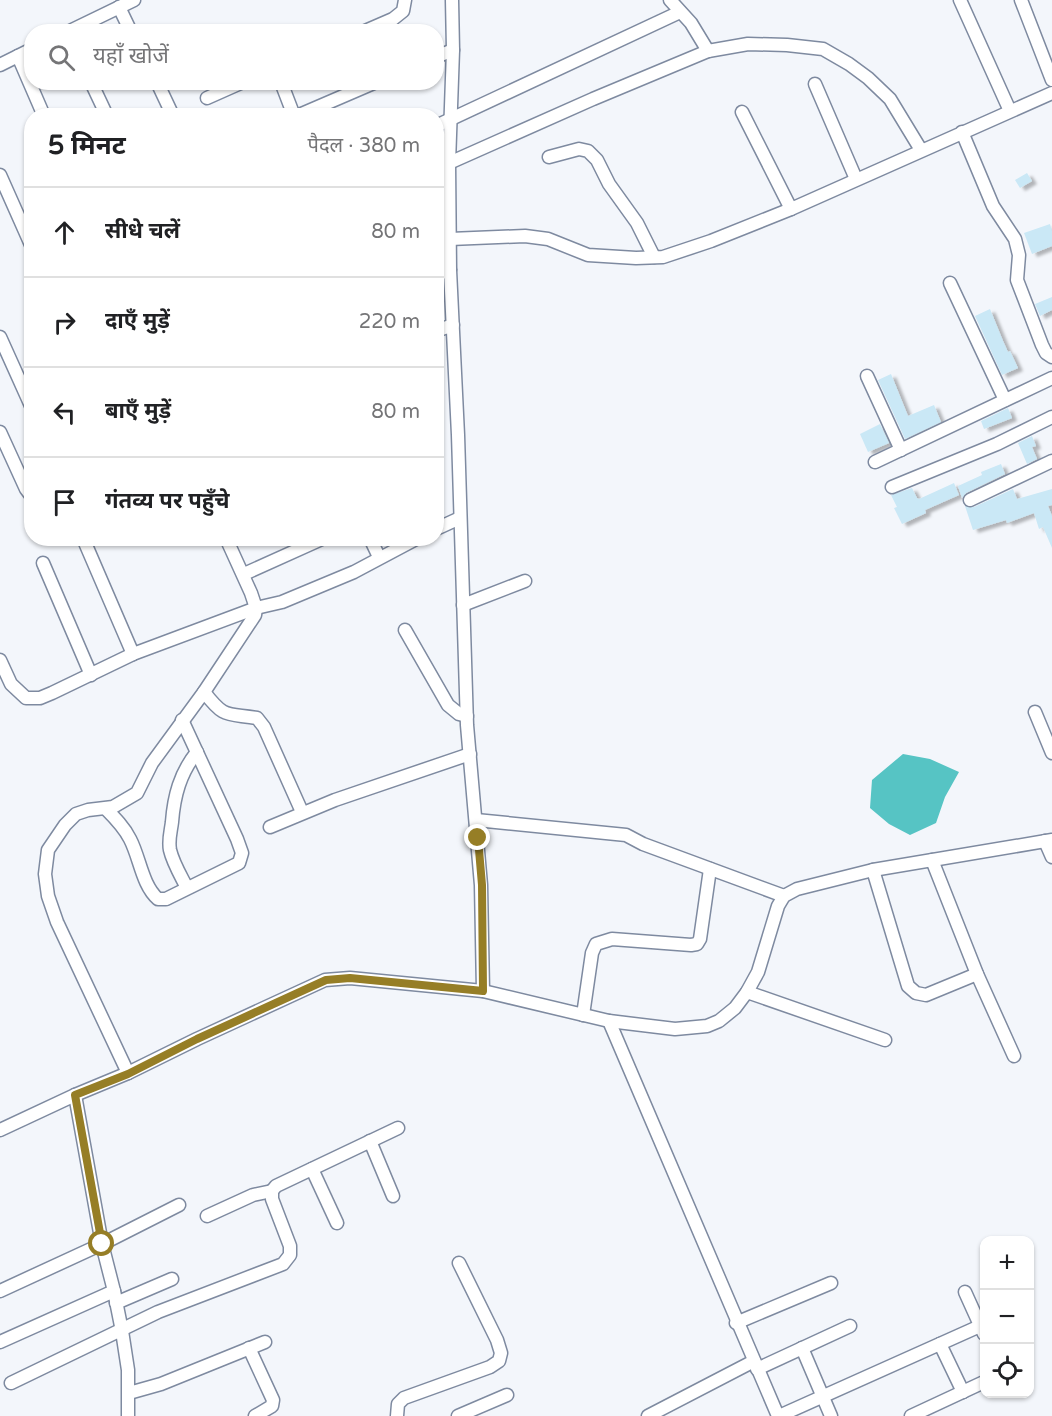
<!DOCTYPE html>
<html lang="hi">
<head>
<meta charset="utf-8">
<style>
	body { margin:0; font-family:"Varela Round","Noto Sans Devanagari",sans-serif; background:#f2f2f2; color:#202124 }
	.controls { position:absolute; right:18px; bottom:18px; display:grid; overflow:hidden; border-radius:12px; box-shadow:0 2px 4px #0004 }
	.controls button { width:54px; height:54px; display:grid; place-items:center; padding:0; border:0; border-bottom:2px solid #e0e0e0; background:#fff; color:#202124; font:30px sans-serif }
	.stop { position:absolute; width:18px; height:18px; margin:-14px; border:4px solid #967e26; border-radius:50%; background:#fff }
	.stop.end { background:#967e26; border-color:#fff; box-shadow:0 2px 6px #0008 }
	.list { margin:0; padding:0; list-style:none }
	h2 { display:flex; justify-content:space-between; align-items:center; height:78px; margin:0; padding:0 24px; font-size:26px }
	h2 small { font-size:20px; font-weight:400; color:#757577 }
	.list li { display:grid; grid-template-columns:39px 1fr auto; gap:18px; align-items:center; box-sizing:border-box; height:90px; padding:0 24px; border-top:2px solid #e0e0e0 }
	.list b { display:block; font-size:22px; white-space:nowrap }
	.list em { font-size:20px; font-style:normal; color:#757577 }
	.icon { flex:none; width:33px; height:33px; fill:none; stroke:currentColor; stroke-width:2; stroke-linecap:round; stroke-linejoin:round }
	.map { position:relative; flex:none; width:1052px; height:1416px; overflow:hidden }
	.search { position:absolute; background:#fff; box-shadow:0 2px 4px #0004; left:24px; top:24px; width:420px; height:66px; display:flex; align-items:center; gap:15px; box-sizing:border-box; padding:0 21px; border-radius:24px; color:#757577; font-size:22px }
	.panel { position:absolute; background:#fff; box-shadow:0 2px 4px #0004; left:24px; top:108px; width:420px; height:438px; border-radius:24px }
	.map>svg:first-child { display:block }
</style>
</head>
<body>
<div class="map">
<svg width="1052" height="1416" viewBox="0 0 1052 1416">
	<defs>
		<filter id="shadow"><feDropShadow dx="5" dy="3" stdDeviation="1.5" flood-color="#0004"/></filter>
	</defs>
	<rect width="100%" height="100%" fill="#f3f6fb"/>
	<polygon fill="#56c4c4" points="903,754 930,759 959,772 945,797 936,823 910,835 889,824 870,808 872,780"/>
	<g fill="#cae8f6" filter="url(#shadow)">
		<polygon points="1027,173 1032,181 1020,188 1015,180"/>
		<polygon points="1050,224 1052,231 1052,246 1032,254 1024,233"/>
		<polygon points="1052,297 1052,310 1040,316 1035,304"/>
		<polygon points="990,309 1003,341 1008,352 1010,351 1018,368 1002,375 975,316"/>
		<polygon points="891,374 908,416 934,405 941,422 905,439 878,380"/>
		<polygon points="1008,408 1012,418 984,429 981,421"/>
		<polygon points="880,424 889,443 868,452 860,434"/>
		<polygon points="1032,436 1036,446 1032,447 1037,459 1027,464 1018,443"/>
		<polygon points="1001,464 1005,474 966,493 962,498 958,486 982,475 981,472"/>
		<polygon points="954,483 959,495 925,510 926,513 902,524 894,508 897,507 891,495 912,488 917,498 919,499"/>
		<polygon points="1013,489 1017,499 1052,489 1052,505 1048,506 1052,516 1052,548 1043,527 1039,529 1034,513 1007,523 1006,520 973,530 965,506 974,507"/>
	</g>
	<g fill="none" stroke-linecap="round" stroke-linejoin="round">
		<g stroke="#7e8aa0" stroke-width="15">
			<g id="minor">
				<polyline points="452,0 453,50 449,163 450,270 458,435 467,725 481,885 483,991"/>
				<polyline points="670,0 691,23 708,51"/>
				<polyline points="960,0 1010,111"/>
				<polyline points="1021,0 1052,80"/>
				<polyline points="119,7 131,32"/>
				<polyline points="68,32 134,0"/>
				<polyline points="363,32 393,19 403,11 405,0"/>
				<polyline points="18,56 44,116"/>
				<polyline points="436,57 453,50"/>
				<polyline points="0,65 32,49"/>
				<polyline points="91,82 107,116"/>
				<polyline points="157,82 173,116"/>
				<polyline points="281,82 294,116"/>
				<polyline points="815,84 856,179"/>
				<polyline points="207,98 243,82"/>
				<polyline points="742,112 791,209"/>
				<polyline points="297,116 376,82"/>
				<polyline points="436,126 680,12"/>
				<polyline points="962,132 993,206 1015,239 1019,255 1017,280 1042,345 1046,353 1052,357"/>
				<polyline points="549,157 579,149 588,151 597,160 609,184 637,223 654,257"/>
				<polyline points="449,163 593,99 708,51 748,44 787,45 823,49 849,64 868,78 890,99 921,150"/>
				<polyline points="0,175 32,247"/>
				<polyline points="450,239 525,236 548,239 588,255 636,258 663,257 711,241 791,209 1052,93"/>
				<polyline points="436,275 450,270"/>
				<polyline points="950,283 1005,400"/>
				<polyline points="436,331 453,325"/>
				<polyline points="0,337 32,408"/>
				<polyline points="867,376 901,450"/>
				<polyline points="0,432 26,489 32,497"/>
				<polyline points="875,462 1052,378"/>
				<polyline points="892,487 997,444 1052,417"/>
				<polyline points="970,500 1052,461"/>
				<polyline points="436,529 460,518"/>
				<polyline points="83,538 133,654"/>
				<polyline points="370,538 379,557"/>
				<polyline points="43,563 91,675"/>
				<polyline points="244,574 324,538"/>
				<polyline points="463,605 525,581"/>
				<polyline points="405,630 448,705 459,714 467,716"/>
				<polyline points="0,660 11,684 26,698 40,698 52,693 133,654 256,608 282,602 354,572 418,538"/>
				<path d="M204,692C225,719 226,713 257,718L264,727L302,812"/>
				<polyline points="1035,712 1052,753"/>
				<path d="M106,809C115,818 124,827 130,839C140,858 142,885 158,899H166L239,863L242,853L237,839L182,720"/>
				<polyline points="476,820 626,835 643,844 784,896"/>
				<polyline points="270,827 335,800 470,754"/>
				<polyline points="1045,841 1052,857"/>
				<polyline points="932,860 977,974 1014,1056"/>
				<polyline points="873,870 908,986 916,993 926,995 977,974"/>
				<path d="M187,888C181,876 173,863 170,850C168,840 171,831 172,822C174,796 180,773 197,752"/>
				<polyline points="747,992 885,1040"/>
				<polyline points="583,1015 592,953 596,944 612,939 691,945 697,944 700,939 710,869"/>
				<polyline points="609,1021 778,1416"/>
				<polyline points="128,1073 57,922 48,896 45,874 48,850 65,825 76,814 88,810 113,807 137,793 152,763 204,692 255,615 256,608 251,593 226,538"/>
				<polyline points="75,1095 102,1244 114,1291 122,1331 128,1370 128,1416"/>
				<polyline points="0,1130 75,1095 128,1073 197,1039 325,980 350,978 483,991 609,1021 675,1029 707,1026 719,1021 735,1008 747,992 758,972 778,906 784,896 797,889 873,870 1052,840"/>
				<polyline points="370,1141 393,1196"/>
				<polyline points="312,1169 337,1223"/>
				<polyline points="207,1216 253,1195 272,1191"/>
				<polyline points="0,1291 102,1244 179,1205"/>
				<polyline points="965,1292 984,1334"/>
				<polyline points="116,1303 172,1279"/>
				<polyline points="736,1323 831,1283"/>
				<polyline points="0,1342 114,1291"/>
				<polyline points="940,1344 963,1392"/>
				<polyline points="249,1348 273,1400 272,1406 255,1416"/>
				<polyline points="802,1348 831,1416"/>
				<polyline points="757,1369 850,1326"/>
				<polyline points="11,1383 158,1312 283,1264 290,1255 290,1246 272,1199 272,1191 276,1186 398,1128"/>
				<polyline points="129,1393 161,1384 265,1342"/>
				<polyline points="397,1416 398,1404 404,1398 490,1367 499,1361 501,1353 497,1340 459,1263"/>
				<polyline points="458,1416 507,1395"/>
				<polyline points="648,1416 754,1361"/>
				<polyline points="779,1416 980,1326"/>
				<polyline points="911,1416 984,1382"/>
			</g>
		</g>
		<use href="#minor" stroke="#fff" stroke-width="12"/>
	</g>
	<g fill="none" stroke-linecap="round" stroke-linejoin="round">
		<polyline stroke="#967e26" stroke-width="8" points="102,1244 75,1095 128,1074 197,1039 326,980 350,978 483,991 482,885 478,838"/>
	</g>
</svg>
<div class="controls">
<button>+</button>
<button>−</button>
<button><svg class="icon" aria-label="locate" viewBox="0 0 24 24"><circle cx="12" cy="12" r="6"/><path d="M12 2v4M12 18v4M2 12h4M18 12h4"/></svg></button>
</div>
<div class="stop" style="left:102px;top:1244px"></div>
<div class="stop end" style="left:478px;top:838px"></div>
<div class="search"><svg class="icon" aria-label="search" viewBox="0 0 24 24"><circle cx="10" cy="10" r="6"/><path d="M15 15l6 6"/></svg>यहाँ खोजें</div>
<section class="panel">
<h2>5 मिनट<small>पैदल · 380 m</small></h2>
<ul class="list">
<li><svg class="icon" aria-label="ahead" viewBox="0 0 24 24"><path d="M12 20V5M6 11l6-6 6 6"/></svg><div><b>सीधे चलें</b></div><em>80 m</em></li>
<li><svg class="icon" aria-label="right" viewBox="0 0 24 24"><path d="M7 20v-9h11M14 6l5 5-5 5"/></svg><div><b>दाएँ मुड़ें</b></div><em>220 m</em></li>
<li><svg class="icon" aria-label="left" viewBox="0 0 24 24"><path d="M17 20v-9H6M10 6l-5 5 5 5"/></svg><div><b>बाएँ मुड़ें</b></div><em>80 m</em></li>
<li><svg class="icon" aria-label="arrive" viewBox="0 0 24 24"><path d="M6 21V4h12l-3 4 3 4H6"/></svg><div><b>गंतव्य पर पहुँचे</b></div></li>
</ul>
</section>
</div>
</body>
</html>
